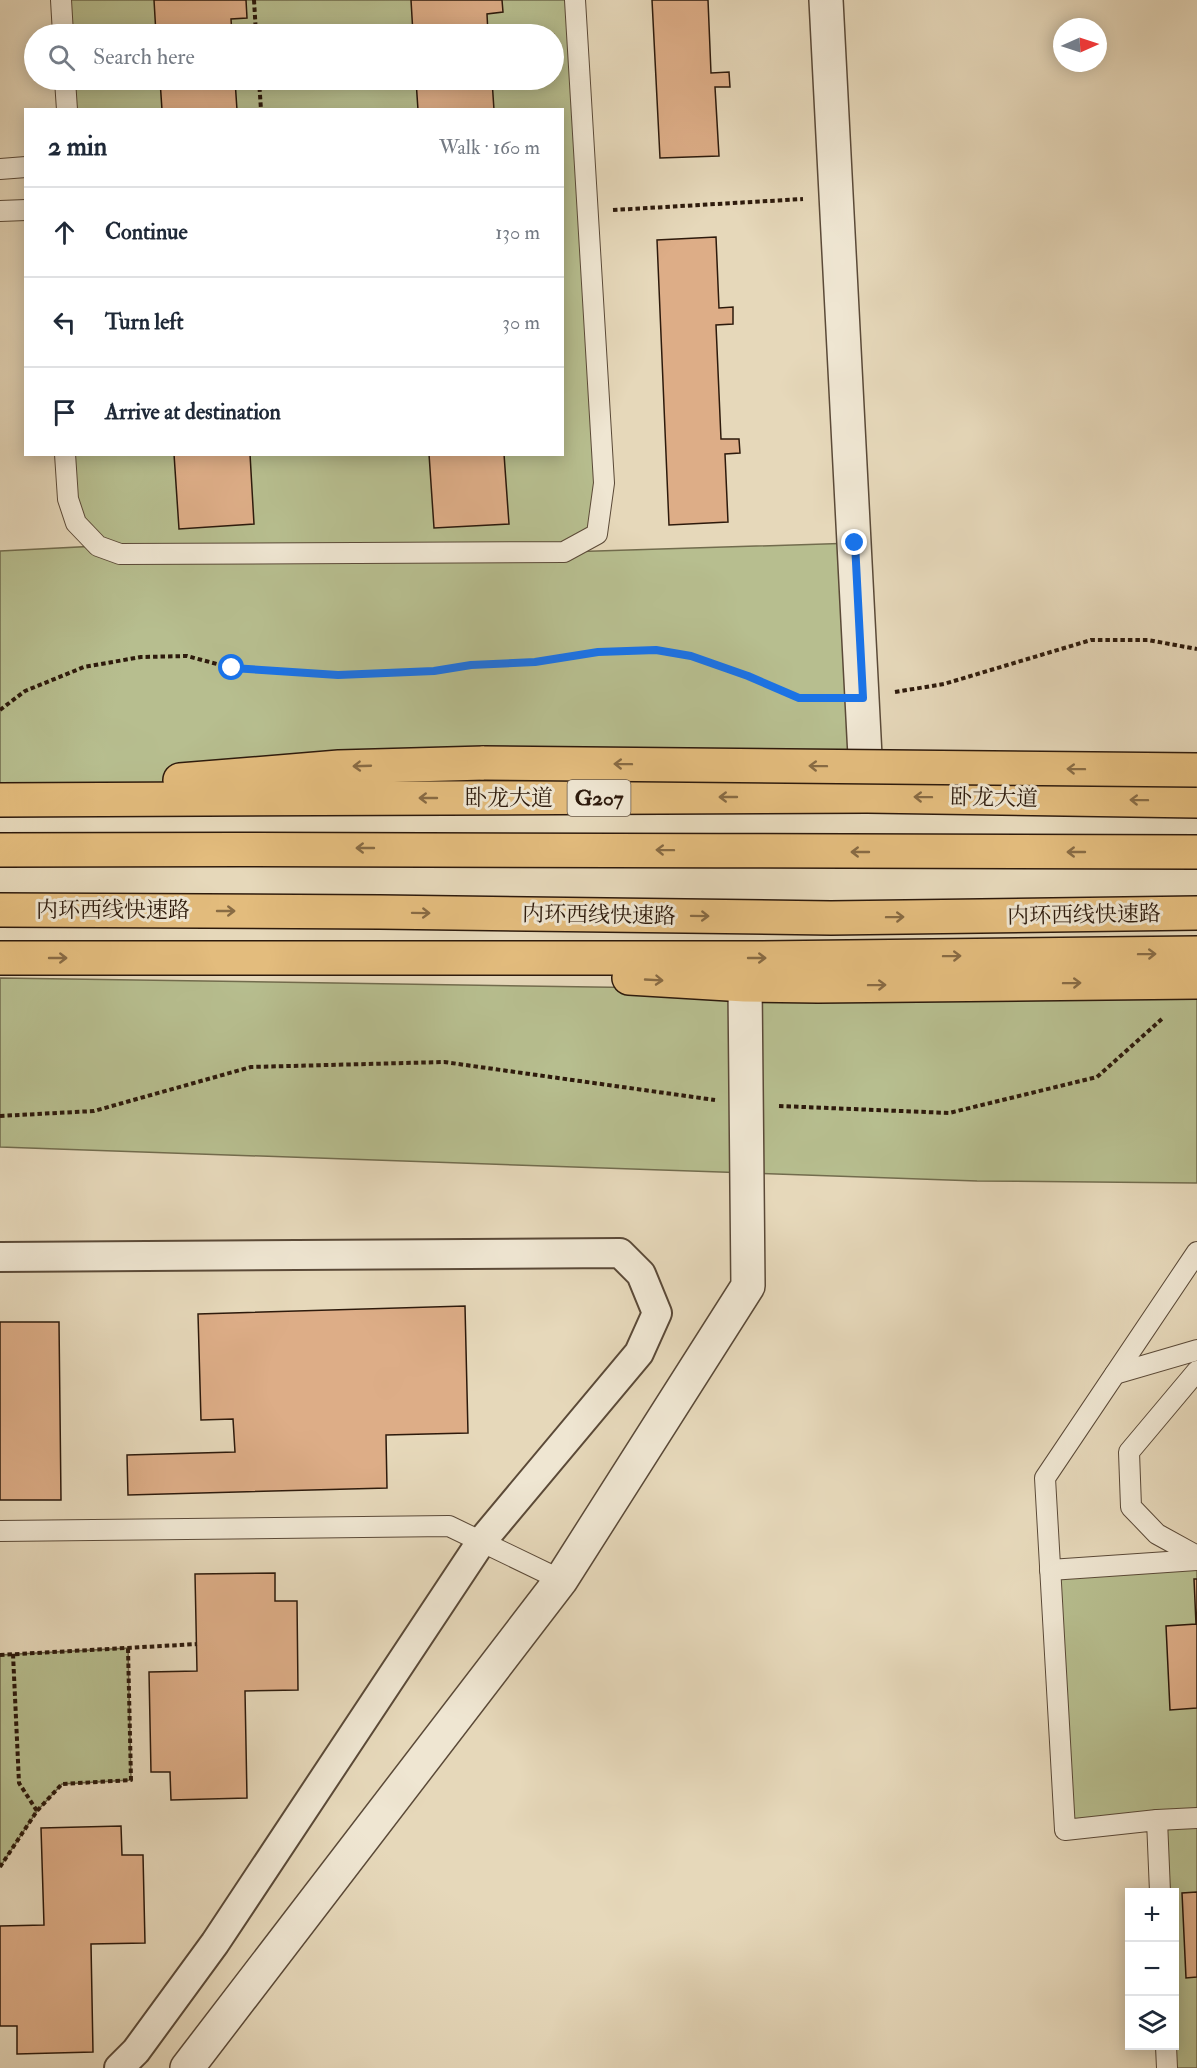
<!DOCTYPE html>
<html lang="en">
<head>
<meta charset="utf-8">
<style>
	body { margin:0; font-family:"IM FELL Double Pica","Noto Serif SC",serif; background:#f6f6f7; color:#1f2937 }
	.controls { position:absolute; right:18px; bottom:18px; display:grid; overflow:hidden; border-radius:0px; box-shadow:0 3px 15px #0003 }
	.controls button { width:54px; height:54px; display:grid; place-items:center; padding:0; border:0; border-bottom:2px solid #e0e1e3; background:#fff; color:#1f2937; font:30px sans-serif }
	.compass { position:absolute; left:1053px; top:18px; width:54px; height:54px; border-radius:50%; background:#fff; box-shadow:0 3px 15px #0003; rotate:87deg }
	.stop { position:absolute; width:18px; height:18px; margin:-14px; border:4px solid #1a73e8; border-radius:50%; background:#fff }
	.stop.end { background:#1a73e8; border-color:#fff; box-shadow:0 2px 6px #0008 }
	.list { margin:0; padding:0; list-style:none }
	h2 { display:flex; justify-content:space-between; align-items:center; height:78px; margin:0; padding:0 24px; font-size:26px }
	h2 small { font-size:20px; font-weight:400; color:#747a83 }
	.list li { display:grid; grid-template-columns:39px 1fr auto; gap:18px; align-items:center; box-sizing:border-box; height:90px; padding:0 24px; border-top:2px solid #e0e1e3 }
	.list b { display:block; font-size:22px; white-space:nowrap }
	.list em { font-size:20px; font-style:normal; color:#747a83 }
	.icon { flex:none; width:33px; height:33px; fill:none; stroke:currentColor; stroke-width:2; stroke-linecap:round; stroke-linejoin:round }
	.map { position:relative; flex:none; width:1197px; height:2068px; overflow:hidden }
	.search { position:absolute; background:#fff; box-shadow:0 3px 15px #0003; left:24px; top:24px; width:540px; height:66px; display:flex; align-items:center; gap:15px; box-sizing:border-box; padding:0 21px; border-radius:33px; color:#747a83; font-size:22px }
	.panel { position:absolute; background:#fff; box-shadow:0 3px 15px #0003; left:24px; top:108px; width:540px; height:348px; border-radius:0px }
	.map>svg:first-child { display:block }
</style>
</head>
<body>
<div class="map">
<svg width="1197" height="2068" viewBox="0 0 1197 2068">
	<rect width="100%" height="100%" fill="#e6d8ba"/>
	<filter id="stains"><feTurbulence type="fractalNoise" baseFrequency=".00333" numOctaves="4"/><feColorMatrix values="0 0 0 0 .2 0 0 0 0 .09 0 0 0 0 .02 0 0 0 .5 -.17"/></filter>
	<radialGradient id="worn" r=".72"><stop offset=".6" stop-color="#630" stop-opacity="0"/><stop offset="1" stop-color="#630" stop-opacity=".3"/></radialGradient>
	<g fill="#b7be8f" stroke="#726c4e" stroke-width="1.5">
		<polygon points="61,0 575,0 597,534 565,552 855,543 867,796 0,800 0,551 97,546 76,523 65,455 562,454 562,110 67,109 65,80 554,80 554,34 63,34"/>
		<polygon points="0,978 1197,996 1197,1183 977,1181 0,1147"/>
		<polygon points="1197,1560 1197,2068 1167,2068 1174,2046 1174,1892 1160,1892 1157,1821 1065,1830 1050,1570"/>
		<polygon points="128,1648 131,1780 62,1784 37,1811 0,1867 0,1655"/>
	</g>
	<g fill="#ddad87" stroke="#2d1a0c" stroke-width="1.5">
		<polygon points="154,0 246,0 247,18 231,19 232,34 156,34"/>
		<polygon points="411,0 502,0 503,12 487,14 488,34 413,34"/>
		<polygon points="652,0 708,0 711,73 729,72 730,87 715,87 719,156 660,158"/>
		<polygon points="160,80 235,80 237,110 162,110"/>
		<polygon points="416,80 492,80 494,110 418,110"/>
		<polygon points="716,237 719,308 733,307 733,324 716,325 721,439 739,439 740,453 725,454 728,522 669,525 657,240"/>
		<polygon points="174,454 250,454 254,524 179,529"/>
		<polygon points="429,454 504,454 509,524 434,528"/>
		<polygon points="465,1306 468,1433 386,1435 387,1488 128,1495 127,1455 235,1452 233,1419 201,1420 198,1314"/>
		<polygon points="0,1322 59,1322 61,1500 0,1500"/>
		<polygon points="275,1573 275,1601 297,1601 298,1690 245,1691 247,1798 171,1800 170,1772 151,1772 149,1672 197,1671 195,1574"/>
		<polygon points="1194,1579 1197,1579 1197,1708 1170,1710 1166,1626 1196,1624"/>
		<polygon points="121,1826 122,1855 143,1855 145,1943 91,1944 93,2052 17,2054 17,2026 0,2026 0,1926 44,1925 41,1828"/>
		<polygon points="1197,1892 1197,1977 1186,1978 1182,1893"/>
	</g>
	<g fill="none" stroke-linecap="round" stroke-linejoin="round">
		<g stroke="#5b4a38" stroke-width="22">
			<g id="service">
				<polyline points="61,0 63,34"/>
				<polyline points="65,80 67,110"/>
				<polyline points="0,169 26,167"/>
				<polyline points="0,211 26,210"/>
				<polyline points="65,454 68,499 76,523 98,546 120,554 564,552 597,534 604,483 575,0"/>
				<polyline points="1197,1371 1129,1452 1131,1507 1157,1534 1197,1556"/>
				<polyline points="1115,1374 1197,1350"/>
				<polyline points="0,1531 449,1526 561,1580"/>
				<polyline points="1050,1570 1197,1560"/>
				<polyline points="1157,1820 1197,1818"/>
				<polyline points="1160,1892 1157,1820 1065,1830 1045,1478 1197,1252"/>
				<polyline points="1166,2046 1167,2068"/>
			</g>
		</g>
		<g stroke="#5b4a38" stroke-width="32">
			<polyline id="pedestrian" points="0,1257 620,1253 641,1274 657,1313 639,1353 481,1542 215,1943 136,2051 119,2068"/>
		</g>
		<g stroke="#5b4a38" stroke-width="36">
			<g id="minor">
				<polyline points="826,0 867,795"/>
				<polyline points="187,2068 561,1580 748,1286 745,985"/>
			</g>
		</g>
		<g stroke="#2d1a0c" stroke-width="36">
			<g id="trunk">
				<polyline points="180,780 339,767 484,763"/>
				<polyline points="0,800 867,796 1197,801"/>
				<path d="M0,850C399,848 798,852 1197,852"/>
				<polyline points="0,910 380,912 831,918 1197,913"/>
				<polyline points="0,958 758,958 1197,953"/>
				<polyline points="629,978 745,985 818,986 1197,982"/>
			</g>
		</g>
		<g stroke="#2d1a0c" stroke-width="4" stroke-dasharray="4.5 3" stroke-linecap="butt">
			<polyline points="254,0 256,34"/>
			<polyline points="259,80 261,110"/>
			<polyline points="613,210 803,199"/>
			<polyline points="895,692 944,684 1091,640 1148,640 1197,649"/>
			<polyline points="0,710 25,691 84,667 141,657 187,656 232,668 338,675 434,671 471,665 535,662 598,652 656,650 691,656 748,676 799,698 828,698"/>
			<polyline points="779,1106 949,1113 1097,1077 1164,1017"/>
			<polyline points="0,1116 94,1111 251,1067 444,1062 715,1100"/>
			<polyline points="13,1654 19,1783 37,1811"/>
			<polyline points="0,1655 197,1644"/>
			<polyline points="0,1867 37,1811 62,1784 131,1780 128,1648"/>
		</g>
		<use href="#service" stroke="#efe6d2" stroke-width="20"/>
		<use href="#pedestrian" stroke="#efe6d2" stroke-width="28"/>
		<use href="#minor" stroke="#efe6d2" stroke-width="33"/>
		<use href="#trunk" stroke="#e3bc7d" stroke-width="33"/>
		<g stroke="#2d1a0c" stroke-width="36" stroke-linecap="butt">
			<polyline id="trunk-bridge" points="484,763 1197,770"/>
		</g>
		<use href="#trunk-bridge" stroke="#e3bc7d" stroke-width="33"/>
	</g>
	<defs><path id="oneway-shaft" d="M-6 0H5M1.5-3L5.5 0L1.5 3" fill="none" stroke-width="1.6" stroke-linecap="round" stroke-linejoin="round" transform="scale(1.5)"/></defs>
	<g stroke="#886b44">
		<use href="#oneway-shaft" transform="translate(623 764) rotate(-179)"/>
		<use href="#oneway-shaft" transform="translate(362 766) rotate(178)"/>
		<use href="#oneway-shaft" transform="translate(818 766) rotate(-179)"/>
		<use href="#oneway-shaft" transform="translate(1076 769) rotate(-179)"/>
		<use href="#oneway-shaft" transform="translate(728 797) rotate(180)"/>
		<use href="#oneway-shaft" transform="translate(923 797) rotate(-179)"/>
		<use href="#oneway-shaft" transform="translate(428 798) rotate(180)"/>
		<use href="#oneway-shaft" transform="translate(1139 800) rotate(-179)"/>
		<use href="#oneway-shaft" transform="translate(365 848) rotate(180)"/>
		<use href="#oneway-shaft" transform="translate(665 850) rotate(-179)"/>
		<use href="#oneway-shaft" transform="translate(860 852) rotate(180)"/>
		<use href="#oneway-shaft" transform="translate(1076 852) rotate(180)"/>
		<use href="#oneway-shaft" transform="translate(226 911)"/>
		<use href="#oneway-shaft" transform="translate(421 913) rotate(1)"/>
		<use href="#oneway-shaft" transform="translate(700 916) rotate(1)"/>
		<use href="#oneway-shaft" transform="translate(895 917) rotate(-1)"/>
		<use href="#oneway-shaft" transform="translate(1147 954) rotate(-1)"/>
		<use href="#oneway-shaft" transform="translate(952 956) rotate(-1)"/>
		<use href="#oneway-shaft" transform="translate(58 958)"/>
		<use href="#oneway-shaft" transform="translate(757 958)"/>
		<use href="#oneway-shaft" transform="translate(654 980) rotate(3)"/>
		<use href="#oneway-shaft" transform="translate(1072 983) rotate(-1)"/>
		<use href="#oneway-shaft" transform="translate(877 985) rotate(-1)"/>
	</g>
	<g fill="none" stroke-linecap="round" stroke-linejoin="round">
		<polyline stroke="#1a73e8" stroke-width="8" points="232,668 338,675 434,671 471,665 535,662 598,652 656,650 691,656 748,676 799,698 863,698 855,543"/>
	</g>
	<g text-anchor="middle" dominant-baseline="central" stroke-width="6" stroke-linejoin="round" paint-order="stroke">
		<rect fill="#efe6d2" stroke="#675747" stroke-width="1.5" x="567.5" y="780" width="63" height="36" rx="4.5"/>
		<g font-size="21" font-weight="bold" fill="#2d1a0c">
			<text x="599" y="798">G207</text>
		</g>
		<g font-size="22" fill="#2d1a0c" stroke="#efe6d2">
			<text x="509" y="798">卧龙大道</text>
			<text transform="translate(994 798) rotate(1)">卧龙大道</text>
			<text x="113" y="910">内环西线快速路</text>
			<text transform="translate(599 915) rotate(1)">内环西线快速路</text>
			<text transform="translate(1084 915) rotate(-1)">内环西线快速路</text>
		</g>
	</g>
	<rect width="100%" height="100%" filter="url(#stains)"/>
	<rect width="100%" height="100%" fill="url(#worn)"/>
</svg>
<div class="controls">
<button>+</button>
<button>−</button>
<button><svg class="icon" aria-label="layers" viewBox="0 0 24 24"><path d="M12 4l9 5-9 5-9-5zM3 14l9 5 9-5"/></svg></button>
</div>
<svg class="compass" viewBox="-18 -18 36 36"><path d="M0-13l5 13h-10z" fill="#e53935"/><path d="M0 13l5-13h-10z" fill="#747a83"/></svg>
<div class="stop" style="left:232px;top:668px"></div>
<div class="stop end" style="left:855px;top:543px"></div>
<div class="search"><svg class="icon" aria-label="search" viewBox="0 0 24 24"><circle cx="10" cy="10" r="6"/><path d="M15 15l6 6"/></svg>Search here</div>
<section class="panel">
<h2>2 min<small>Walk · 160 m</small></h2>
<ul class="list">
<li><svg class="icon" aria-label="ahead" viewBox="0 0 24 24"><path d="M12 20V5M6 11l6-6 6 6"/></svg><div><b>Continue</b></div><em>130 m</em></li>
<li><svg class="icon" aria-label="left" viewBox="0 0 24 24"><path d="M17 20v-9H6M10 6l-5 5 5 5"/></svg><div><b>Turn left</b></div><em>30 m</em></li>
<li><svg class="icon" aria-label="arrive" viewBox="0 0 24 24"><path d="M6 21V4h12l-3 4 3 4H6"/></svg><div><b>Arrive at destination</b></div></li>
</ul>
</section>
</div>
</body>
</html>
